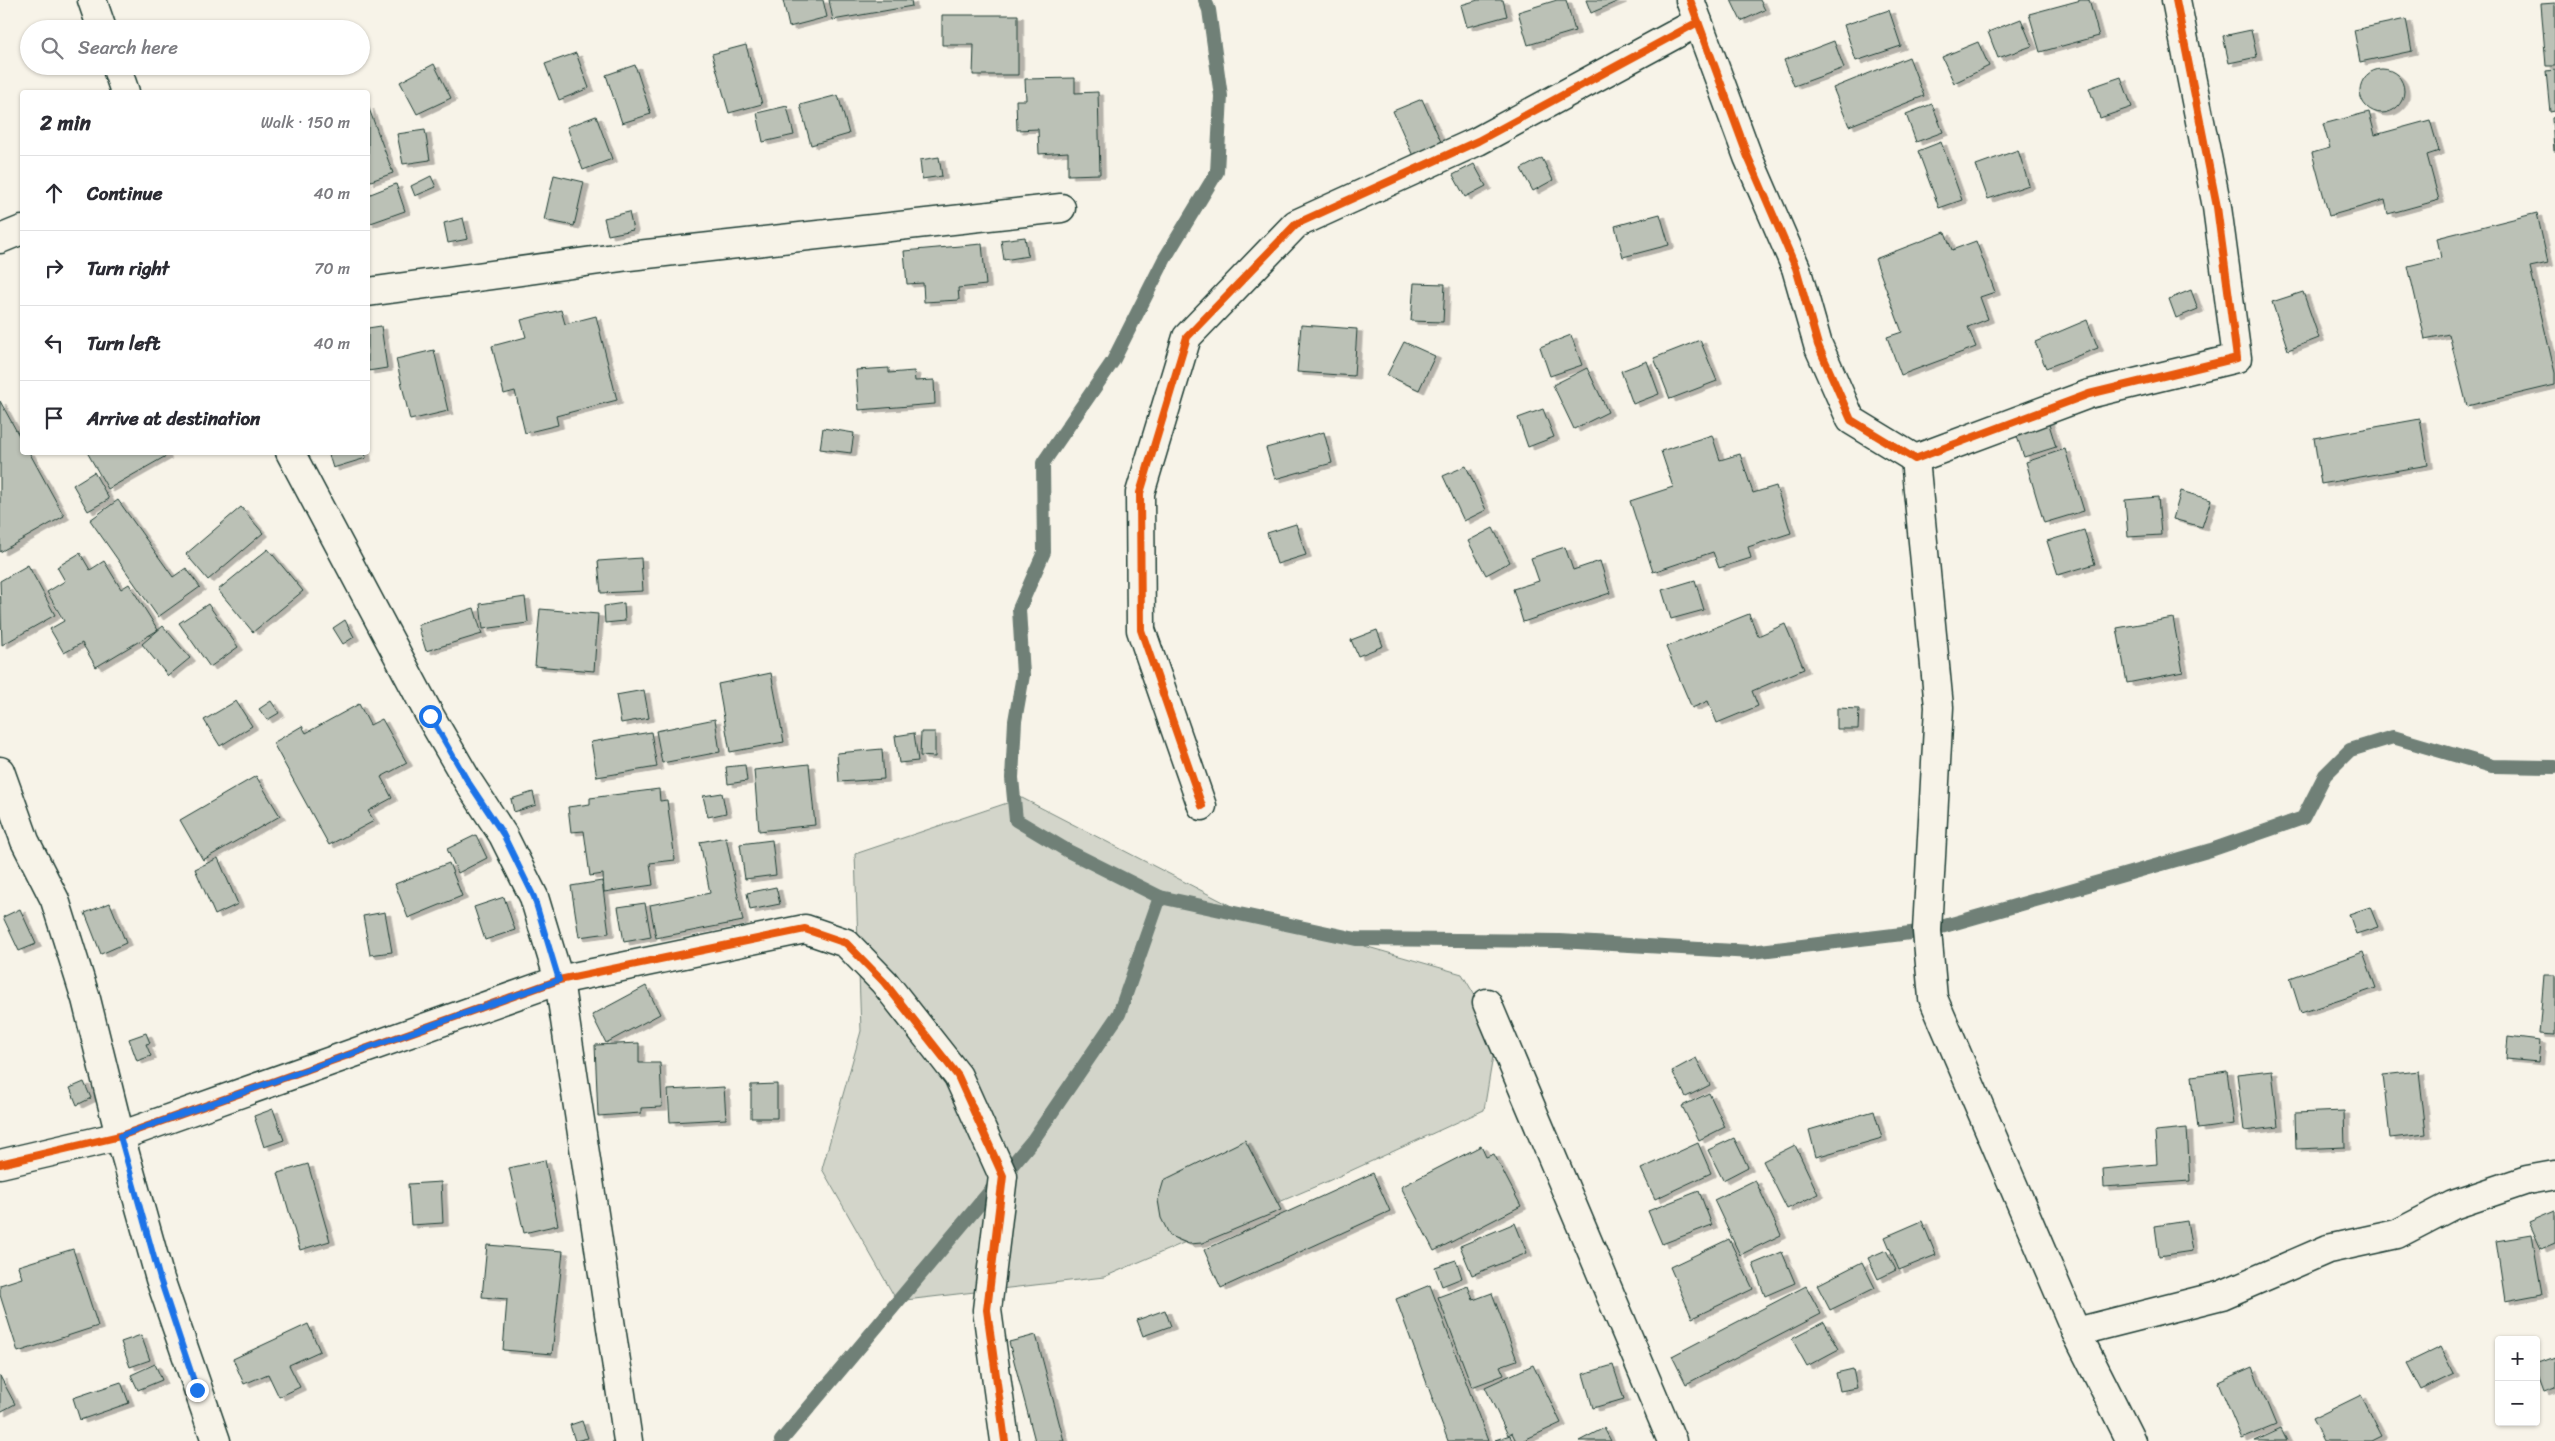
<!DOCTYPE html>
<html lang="en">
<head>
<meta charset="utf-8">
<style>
	body { margin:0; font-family:Sriracha,sans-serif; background:#f7f7f7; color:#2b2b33 }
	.controls { position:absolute; right:15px; bottom:15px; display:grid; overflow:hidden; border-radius:5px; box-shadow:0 1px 4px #0004 }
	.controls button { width:45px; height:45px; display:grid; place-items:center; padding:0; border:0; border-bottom:1px solid #e1e1e2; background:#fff; color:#2b2b33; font:25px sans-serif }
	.stop { position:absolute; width:15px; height:15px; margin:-11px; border:4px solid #1a73e8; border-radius:50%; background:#fff }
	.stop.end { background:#1a73e8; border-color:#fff; box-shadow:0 1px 5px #0008 }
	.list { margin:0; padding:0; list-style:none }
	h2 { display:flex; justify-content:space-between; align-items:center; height:65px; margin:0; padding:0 20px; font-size:21px }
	h2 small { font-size:16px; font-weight:400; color:#7c7c81 }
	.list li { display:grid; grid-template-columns:32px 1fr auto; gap:15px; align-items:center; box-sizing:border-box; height:75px; padding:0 20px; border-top:1px solid #e1e1e2 }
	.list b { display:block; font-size:19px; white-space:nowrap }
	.list em { font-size:16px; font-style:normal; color:#7c7c81 }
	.icon { flex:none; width:28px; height:28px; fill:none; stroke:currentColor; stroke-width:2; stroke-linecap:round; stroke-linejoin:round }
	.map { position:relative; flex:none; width:2555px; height:1441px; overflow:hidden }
	.search { position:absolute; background:#fff; box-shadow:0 1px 4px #0004; left:20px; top:20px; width:350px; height:55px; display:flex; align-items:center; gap:12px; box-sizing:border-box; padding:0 18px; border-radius:28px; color:#7c7c81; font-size:19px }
	.panel { position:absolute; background:#fff; box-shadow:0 1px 4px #0004; left:20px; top:90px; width:350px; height:365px; border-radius:5px }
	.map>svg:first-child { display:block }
</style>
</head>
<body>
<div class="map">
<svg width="2555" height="1441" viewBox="0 0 2555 1441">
	<defs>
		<filter id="shadow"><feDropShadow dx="5.5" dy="3" stdDeviation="0" flood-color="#0004"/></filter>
	</defs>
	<rect width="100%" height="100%" fill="#f7f3e8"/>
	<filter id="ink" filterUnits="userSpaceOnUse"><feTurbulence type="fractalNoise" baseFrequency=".02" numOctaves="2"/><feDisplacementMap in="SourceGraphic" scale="10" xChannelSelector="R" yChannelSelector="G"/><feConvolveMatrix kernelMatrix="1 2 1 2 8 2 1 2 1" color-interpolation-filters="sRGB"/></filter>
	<g filter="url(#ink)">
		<polygon fill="#d3d5ca" stroke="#79897f" points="1022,798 1239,910 1462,974 1497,1032 1484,1110 1326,1182 1104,1277 897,1301 822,1169 861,1031 855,854"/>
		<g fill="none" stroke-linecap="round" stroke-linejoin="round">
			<g stroke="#6f8077" stroke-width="14">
				<polyline points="1205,0 1209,10 1221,96 1217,172 1165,258 1113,361 1043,463 1044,552 1019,609 1023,675 1015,721 1012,778 1016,820 1068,851 1160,897 1356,939 1559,941 1752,952 1927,931 2211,850 2303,818 2325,775 2350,750 2393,737 2492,766 2555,767"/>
				<polyline points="781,1441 1033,1140 1119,1014 1160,897"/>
			</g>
		</g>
		<g fill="#bbc1b6" stroke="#1f3d34" filter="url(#shadow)">
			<polygon points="783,0 823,0 827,17 789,27"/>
			<polygon points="829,0 911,0 912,6 833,20"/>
			<polygon points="1478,0 1503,0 1507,16 1467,27 1461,5"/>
			<polygon points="1557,0 1566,0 1575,31 1528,45 1518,12"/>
			<polygon points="1586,0 1621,0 1591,13"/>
			<polygon points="1731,0 1760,0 1765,10 1741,21"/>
			<polygon points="2081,0 2089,0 2099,36 2040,52 2029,14"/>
			<polygon points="2555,3 2555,66 2546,66 2541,4"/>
			<polygon points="1889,10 1901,46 1856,61 1844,25"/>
			<polygon points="942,15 1018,15 1018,75 973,75 974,45 942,45"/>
			<polygon points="2021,19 2032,46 1998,58 1988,32"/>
			<polygon points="2406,19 2412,51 2360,62 2354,30"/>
			<polygon points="2251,30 2257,57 2229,63 2223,36"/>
			<polygon points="1834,41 1844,68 1794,86 1784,60"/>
			<polygon points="1978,42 1989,66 1954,83 1942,57"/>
			<polygon points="746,45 762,104 729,113 712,54"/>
			<polygon points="576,53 589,88 559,100 545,64"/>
			<polygon points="1909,57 1924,96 1849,126 1833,88"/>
			<polygon points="434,64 451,98 417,114 400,82"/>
			<polygon points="635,65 651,114 622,123 606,75"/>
			<circle cx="2382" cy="91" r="22"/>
			<polygon points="2555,70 2555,111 2550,112 2546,71"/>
			<polygon points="2121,77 2132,107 2100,118 2089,88"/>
			<polygon points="1075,78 1075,93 1098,92 1100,174 1068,175 1068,152 1039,154 1038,129 1017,130 1016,100 1026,100 1025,79"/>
			<polygon points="838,95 849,134 811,145 800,105"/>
			<polygon points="1422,99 1442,144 1413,156 1393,111"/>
			<polygon points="1932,104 1943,132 1916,142 1906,114"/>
			<polygon points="368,106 393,173 368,182"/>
			<polygon points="787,106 794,135 763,142 757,113"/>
			<polygon points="2369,112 2375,135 2430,120 2439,151 2427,155 2439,200 2388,214 2385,200 2329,216 2312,153 2330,148 2323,124"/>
			<polygon points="596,116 612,159 583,170 567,127"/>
			<polygon points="2555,117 2555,151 2554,151 2552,118"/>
			<polygon points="425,130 430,160 403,164 397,134"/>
			<polygon points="1941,142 1962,200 1939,208 1918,151"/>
			<polygon points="2018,150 2029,185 1988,199 1976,165"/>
			<polygon points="939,157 942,176 922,179 920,160"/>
			<polygon points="1542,158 1553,180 1533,191 1521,169"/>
			<polygon points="1474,164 1486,186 1465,197 1453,175"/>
			<polygon points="554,175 584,182 574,226 544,220"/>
			<polygon points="431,176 436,187 415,196 411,186"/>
			<polygon points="396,184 405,211 368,224 368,195"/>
			<polygon points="629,212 633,230 608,235 604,218"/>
			<polygon points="2537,213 2548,263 2530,267 2555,373 2555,385 2467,406 2449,334 2425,339 2408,266 2441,258 2437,238"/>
			<polygon points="1660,214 1669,245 1623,257 1615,226"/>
			<polygon points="463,218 468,239 448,243 444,223"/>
			<polygon points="1945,232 1952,250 1976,241 1995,292 1980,297 1988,319 1968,327 1976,347 1901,375 1887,337 1902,332 1875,259"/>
			<polygon points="1025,237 1028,256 1004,260 1001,240"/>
			<polygon points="982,244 986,285 958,288 959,300 924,302 923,283 907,284 904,251"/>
			<polygon points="1414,283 1445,284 1443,322 1411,321"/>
			<polygon points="2191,290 2198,309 2176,318 2169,299"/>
			<polygon points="2303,292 2319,338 2288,350 2272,302"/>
			<polygon points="561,310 565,324 596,316 617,400 556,416 558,425 525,433 515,391 504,394 492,346 526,337 521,320"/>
			<polygon points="2087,320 2098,348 2046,368 2035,342"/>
			<polygon points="1301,325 1357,329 1354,376 1297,372"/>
			<polygon points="381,326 387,368 368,371 368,328"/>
			<polygon points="1571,335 1582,365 1550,376 1540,347"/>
			<polygon points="1700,340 1717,381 1670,399 1654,358"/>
			<polygon points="1404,342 1435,356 1419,390 1387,375"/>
			<polygon points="434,350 448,411 410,420 396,359"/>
			<polygon points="1647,361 1659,394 1633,404 1621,371"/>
			<polygon points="889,368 889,373 914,371 915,381 934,380 935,404 859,410 856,370"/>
			<polygon points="1587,368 1608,412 1574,429 1553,385"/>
			<polygon points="0,401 22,441 22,452 29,452 64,516 0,552"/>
			<polygon points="1543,409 1554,437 1528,447 1518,418"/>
			<polygon points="2047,418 2056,447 2024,457 2014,428"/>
			<polygon points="2420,419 2428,465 2321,484 2314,438"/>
			<polygon points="823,428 854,433 851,453 820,449"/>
			<polygon points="1324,432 1332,463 1275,479 1266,448"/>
			<polygon points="1712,435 1720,460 1740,454 1753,493 1776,486 1791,533 1748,547 1751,558 1719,568 1713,552 1653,572 1630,501 1673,487 1661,451"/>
			<polygon points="2065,449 2084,511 2044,523 2026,462"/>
			<polygon points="87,452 164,452 166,456 108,489"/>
			<polygon points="328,452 365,452 366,458 333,468"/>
			<polygon points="1466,466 1486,510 1464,521 1443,476"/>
			<polygon points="94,472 109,499 88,511 73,485"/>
			<polygon points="2181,491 2211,500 2202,527 2173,519"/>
			<polygon points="2158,497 2161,535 2128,537 2125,500"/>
			<polygon points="118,500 173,577 186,568 200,587 158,617 90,520"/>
			<polygon points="241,507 263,533 208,580 186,554"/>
			<polygon points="1296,524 1306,555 1277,564 1267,533"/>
			<polygon points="1493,528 1510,562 1486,575 1468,541"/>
			<polygon points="2084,530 2095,564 2058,575 2047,541"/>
			<polygon points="1565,547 1573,570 1600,561 1610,593 1523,622 1513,589 1539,581 1531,558"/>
			<polygon points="268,549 303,591 253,632 218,590"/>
			<polygon points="80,553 90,570 104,561 121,589 129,584 158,630 96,667 82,643 64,653 50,629 64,621 47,592 65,581 57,567"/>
			<polygon points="641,558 643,591 601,593 598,561"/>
			<polygon points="28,565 55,615 2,645 0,581"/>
			<polygon points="1695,580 1704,610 1671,619 1662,590"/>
			<polygon points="525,597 528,623 483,629 480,604"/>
			<polygon points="624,603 625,621 605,623 604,606"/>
			<polygon points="208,604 238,647 210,667 179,623"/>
			<polygon points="474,608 482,634 426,651 418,625"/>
			<polygon points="540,609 598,614 594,671 535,666"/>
			<polygon points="1749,614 1758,636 1785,624 1804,669 1752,691 1758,706 1717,723 1708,701 1692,708 1666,647"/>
			<polygon points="2173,618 2183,672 2127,683 2117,628"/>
			<polygon points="345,620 354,637 343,644 333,628"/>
			<polygon points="163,626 190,658 168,676 142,644"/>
			<polygon points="1377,630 1383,646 1358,656 1351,640"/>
			<polygon points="771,673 784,742 730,752 718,684"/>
			<polygon points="644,690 649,718 621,723 616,695"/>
			<polygon points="236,701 252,726 220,746 204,720"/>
			<polygon points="271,701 279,713 267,720 259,709"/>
			<polygon points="359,704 370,725 382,719 407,763 381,777 392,798 368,811 374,821 329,845 273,743 302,726 306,733"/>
			<polygon points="1837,708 1859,709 1858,729 1837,729"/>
			<polygon points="715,719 720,752 662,763 656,731"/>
			<polygon points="651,732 657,767 597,777 591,742"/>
			<polygon points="921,732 935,732 935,757 920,756"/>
			<polygon points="914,733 918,761 899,763 895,736"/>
			<polygon points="882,749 884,779 839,782 837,753"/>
			<polygon points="809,764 815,825 759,831 754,770"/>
			<polygon points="745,765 747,781 728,784 726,767"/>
			<polygon points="256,776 280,816 203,860 180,820"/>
			<polygon points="659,789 660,801 667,800 675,860 650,863 653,885 604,892 603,874 590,876 584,831 571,832 568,807 590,804 590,798"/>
			<polygon points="533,792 536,805 514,812 511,799"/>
			<polygon points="722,793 726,813 708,817 703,796"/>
			<polygon points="476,835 487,858 458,873 447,849"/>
			<polygon points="726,837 743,921 656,938 650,905 710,893 700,842"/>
			<polygon points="772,840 776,875 745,879 740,844"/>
			<polygon points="218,858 238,904 215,915 195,869"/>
			<polygon points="449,863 462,896 408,918 395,884"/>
			<polygon points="602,881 609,933 579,937 571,886"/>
			<polygon points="776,887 780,904 750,910 747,893"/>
			<polygon points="504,897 515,930 485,940 474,907"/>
			<polygon points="110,903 126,943 101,954 85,913"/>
			<polygon points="645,903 651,937 624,942 618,907"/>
			<polygon points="2370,907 2378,927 2356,934 2349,914"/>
			<polygon points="20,909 36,944 19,951 3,917"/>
			<polygon points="385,912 392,952 370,955 363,916"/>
			<polygon points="2363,952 2376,988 2301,1013 2290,978"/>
			<polygon points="2544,975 2555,975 2555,1035 2539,1034"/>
			<polygon points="646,986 660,1014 606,1043 592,1015"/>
			<polygon points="146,1033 150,1043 146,1044 151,1056 137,1061 129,1039"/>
			<polygon points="2508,1037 2540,1041 2538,1062 2506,1059"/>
			<polygon points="639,1043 639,1063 660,1063 662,1107 641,1108 641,1113 598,1116 595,1045"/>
			<polygon points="1696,1058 1710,1085 1686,1097 1672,1071"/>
			<polygon points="2272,1070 2278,1127 2244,1131 2237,1074"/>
			<polygon points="2227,1071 2234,1124 2198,1129 2192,1076"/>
			<polygon points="2419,1071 2426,1134 2390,1138 2383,1075"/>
			<polygon points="84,1082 91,1098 77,1105 70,1088"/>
			<polygon points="777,1084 777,1118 751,1118 751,1085"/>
			<polygon points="724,1087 726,1119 670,1122 668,1090"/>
			<polygon points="1709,1093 1725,1127 1699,1140 1682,1106"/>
			<polygon points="273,1109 284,1140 264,1147 254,1116"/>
			<polygon points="1874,1111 1882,1138 1816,1157 1809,1130"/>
			<polygon points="2344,1111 2345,1147 2296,1149 2295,1113"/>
			<polygon points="2187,1128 2190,1181 2104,1187 2103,1169 2157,1164 2155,1131"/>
			<polygon points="1734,1138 1748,1167 1723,1180 1708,1150"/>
			<polygon points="1245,1140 1281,1210 1202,1243 1189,1244 1170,1236 1161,1218 1158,1200 1164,1180"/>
			<polygon points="1698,1143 1711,1173 1655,1199 1641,1169"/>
			<polygon points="1795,1145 1818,1194 1787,1209 1763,1161"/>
			<polygon points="1481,1146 1486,1157 1494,1154 1521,1206 1434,1251 1401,1187"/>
			<polygon points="545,1160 558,1225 524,1233 509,1168"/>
			<polygon points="308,1164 330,1241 300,1250 278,1173"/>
			<polygon points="1373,1173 1390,1211 1221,1288 1204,1250"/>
			<polygon points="1755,1180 1781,1235 1740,1255 1714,1200"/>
			<polygon points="441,1182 443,1223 411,1225 408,1184"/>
			<polygon points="1699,1191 1712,1225 1662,1244 1648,1211"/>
			<polygon points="2555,1211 2555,1243 2541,1249 2529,1222"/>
			<polygon points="1922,1221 1936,1255 1899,1270 1885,1237"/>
			<polygon points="2187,1221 2192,1251 2159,1256 2155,1226"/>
			<polygon points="1515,1223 1527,1253 1472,1275 1460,1246"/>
			<polygon points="2532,1235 2542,1294 2505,1301 2496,1241"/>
			<polygon points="1729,1239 1753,1289 1692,1318 1670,1267"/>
			<polygon points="487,1245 563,1251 552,1354 503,1350 507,1299 482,1297"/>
			<polygon points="73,1249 98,1326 18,1352 0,1295 0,1285 22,1278 18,1266"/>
			<polygon points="1886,1250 1896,1270 1878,1279 1868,1258"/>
			<polygon points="1782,1252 1795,1283 1765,1296 1753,1264"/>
			<polygon points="1456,1260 1462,1278 1442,1286 1435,1267"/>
			<polygon points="1862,1262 1875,1288 1830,1310 1817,1285"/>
			<polygon points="1430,1285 1488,1441 1448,1441 1396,1299"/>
			<polygon points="1468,1286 1473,1300 1492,1293 1517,1360 1500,1366 1504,1375 1472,1387 1438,1297"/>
			<polygon points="1806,1286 1821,1314 1686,1384 1672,1356"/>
			<polygon points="1165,1310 1171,1326 1143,1336 1137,1320"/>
			<polygon points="1824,1322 1839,1349 1807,1366 1792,1339"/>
			<polygon points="308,1324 320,1351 289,1365 300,1387 279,1397 268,1374 244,1384 233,1359"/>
			<polygon points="141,1335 150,1360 130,1367 121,1342"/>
			<polygon points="1036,1335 1064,1441 1035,1441 1009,1342"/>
			<polygon points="2440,1347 2454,1374 2421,1390 2407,1363"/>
			<polygon points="2555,1356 2555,1388 2544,1392 2536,1370 2536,1363"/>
			<polygon points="155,1364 162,1380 138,1390 131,1375"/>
			<polygon points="1533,1365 1561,1423 1522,1441 1516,1441 1512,1433 1508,1435 1485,1387"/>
			<polygon points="1613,1365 1624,1399 1593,1408 1583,1374"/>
			<polygon points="2252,1367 2276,1425 2242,1439 2218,1382"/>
			<polygon points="1853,1369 1857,1388 1840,1391 1836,1373"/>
			<polygon points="0,1376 15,1404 0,1412"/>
			<polygon points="121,1382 129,1403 80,1420 73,1398"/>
			<polygon points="2361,1395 2382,1436 2372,1441 2323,1441 2312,1419"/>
			<polygon points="582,1421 588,1438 575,1441 570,1425"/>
			<polygon points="1604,1428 1611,1441 1579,1441"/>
			<polygon points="2281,1429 2287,1441 2255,1441"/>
			<polygon points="1510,1435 1512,1441 1495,1440"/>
		</g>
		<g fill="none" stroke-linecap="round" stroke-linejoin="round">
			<g stroke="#1f3d34" stroke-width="31">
				<g id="minor">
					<polyline points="92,0 102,29"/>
					<polyline points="1690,0 1748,157 1796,268 1818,345 1851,420 1915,459 2089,394 2237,358 2217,207 2176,0"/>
					<polyline points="116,66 125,92"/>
					<polyline points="0,239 22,230"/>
					<polyline points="368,292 629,256 1061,208"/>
					<polyline points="290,452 430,716 467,780 503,835 534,897 559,980 628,1441"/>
					<polyline points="1915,459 1939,707 1927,931 1933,998 2076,1332 2131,1441"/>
					<polyline points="0,771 25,841 55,900 86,999 120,1136 160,1279 216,1441"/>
					<polyline points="1202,806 1141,630 1140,493 1187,337 1296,224 1478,141 1698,22"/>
					<polyline points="1487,1003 1672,1441"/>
					<polyline points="0,1164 120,1136 559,980 805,929 846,943 884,982 958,1076 1003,1176 987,1310 1005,1441"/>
					<polyline points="2076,1332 2222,1295 2328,1249 2397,1234 2453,1205 2527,1180 2555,1175"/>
				</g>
			</g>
			<use href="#minor" stroke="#f7f3e8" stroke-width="28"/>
			<g stroke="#f7f3e8" stroke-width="11">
				<g id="cycleway">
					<polyline points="1690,0 1748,157 1796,268 1818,345 1851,420 1915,459 2089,394 2237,358 2217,207 2176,0"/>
					<polyline points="1202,806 1141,630 1140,493 1187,337 1296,224 1478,141 1698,22"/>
					<polyline points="0,1164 120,1136 559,980 805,929 846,943 884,982 958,1076 1003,1176 987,1310 1005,1441"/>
				</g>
			</g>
			<use href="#cycleway" stroke="#e8590c" stroke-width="8"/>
		</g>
	</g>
	<g fill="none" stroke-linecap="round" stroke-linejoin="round" filter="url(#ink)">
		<polyline stroke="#1a73e8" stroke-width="6" points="197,1390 160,1279 120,1136 559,980 534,897 503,834 467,780 430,716"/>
	</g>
</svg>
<div class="controls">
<button>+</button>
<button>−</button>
</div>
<div class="stop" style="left:430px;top:716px"></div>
<div class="stop end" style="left:197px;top:1390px"></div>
<div class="search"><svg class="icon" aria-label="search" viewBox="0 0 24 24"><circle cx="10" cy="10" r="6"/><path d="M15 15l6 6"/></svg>Search here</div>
<section class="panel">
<h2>2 min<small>Walk · 150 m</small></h2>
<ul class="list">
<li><svg class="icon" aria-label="ahead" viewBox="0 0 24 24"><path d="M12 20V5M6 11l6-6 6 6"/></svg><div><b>Continue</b></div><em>40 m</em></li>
<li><svg class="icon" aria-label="right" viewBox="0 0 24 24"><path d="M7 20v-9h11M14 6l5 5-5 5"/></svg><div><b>Turn right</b></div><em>70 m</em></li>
<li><svg class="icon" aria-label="left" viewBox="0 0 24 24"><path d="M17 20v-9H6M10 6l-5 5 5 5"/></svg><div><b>Turn left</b></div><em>40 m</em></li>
<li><svg class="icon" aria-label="arrive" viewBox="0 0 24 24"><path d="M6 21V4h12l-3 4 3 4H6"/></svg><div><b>Arrive at destination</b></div></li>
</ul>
</section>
</div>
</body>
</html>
